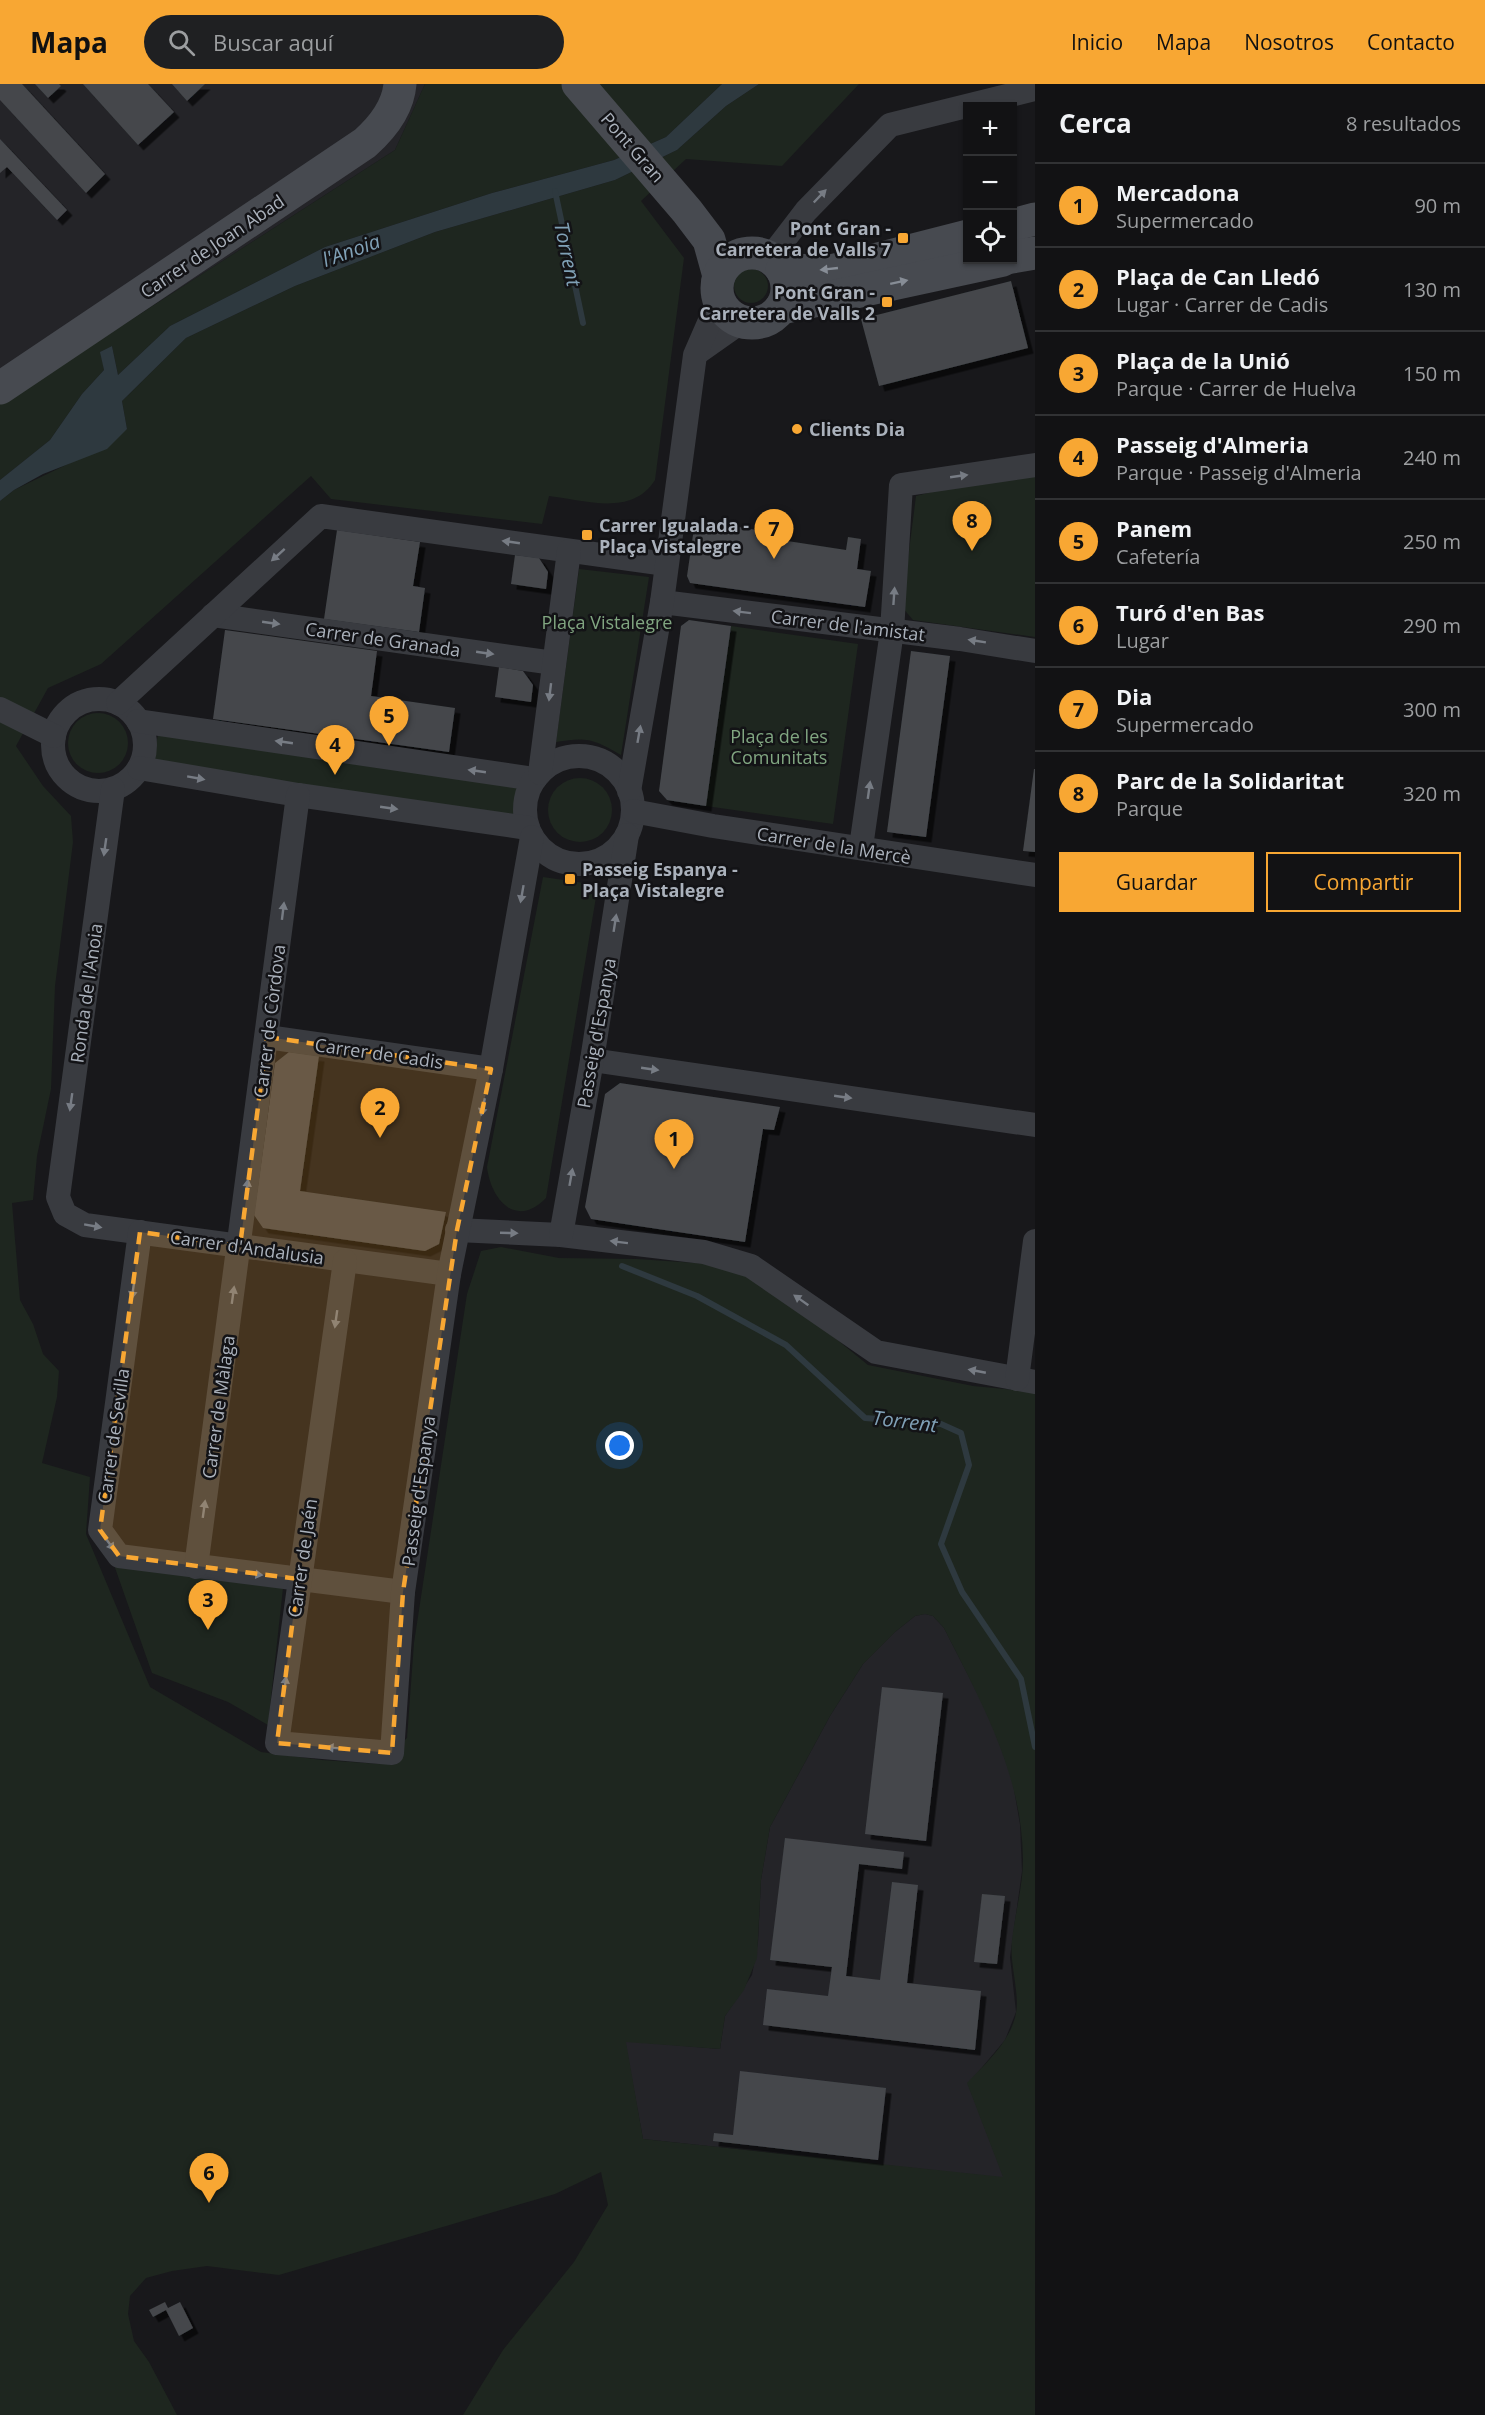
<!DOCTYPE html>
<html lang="es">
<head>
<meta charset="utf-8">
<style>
	body { margin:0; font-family:"Open Sans",sans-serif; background:#1f2022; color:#f1f3f6 }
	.controls { position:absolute; right:18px; top:18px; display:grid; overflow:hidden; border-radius:0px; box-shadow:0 2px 4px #0004 }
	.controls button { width:54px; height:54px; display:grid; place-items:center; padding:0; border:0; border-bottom:2px solid #313234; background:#121214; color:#f1f3f6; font:30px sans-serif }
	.you { position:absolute; left:620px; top:1362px; width:21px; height:21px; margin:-15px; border:4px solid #fff; border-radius:50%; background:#1a73e8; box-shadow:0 0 0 9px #1a73e833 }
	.badge { display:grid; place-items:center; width:39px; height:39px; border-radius:50%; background:#f8a733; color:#111; font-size:20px; font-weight:700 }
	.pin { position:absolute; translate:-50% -50px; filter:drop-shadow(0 2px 3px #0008) }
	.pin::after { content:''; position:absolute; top:32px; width:21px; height:18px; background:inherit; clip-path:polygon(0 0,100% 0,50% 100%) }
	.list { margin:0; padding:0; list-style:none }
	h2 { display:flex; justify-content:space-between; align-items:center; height:78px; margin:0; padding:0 24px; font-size:26px }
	h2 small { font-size:20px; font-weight:400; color:#9c9ea0 }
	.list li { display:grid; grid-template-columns:39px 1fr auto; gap:18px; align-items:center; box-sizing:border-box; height:84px; padding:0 24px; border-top:2px solid #313234 }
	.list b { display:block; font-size:22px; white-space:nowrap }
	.list p { margin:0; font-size:20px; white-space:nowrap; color:#9c9ea0 }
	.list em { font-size:20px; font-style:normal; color:#9c9ea0 }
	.actions { display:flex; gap:12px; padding:18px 24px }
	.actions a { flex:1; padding:14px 0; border:2px solid #f8a733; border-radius:0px; text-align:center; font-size:21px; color:#f8a733 }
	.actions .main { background:#f8a733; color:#111 }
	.icon { flex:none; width:33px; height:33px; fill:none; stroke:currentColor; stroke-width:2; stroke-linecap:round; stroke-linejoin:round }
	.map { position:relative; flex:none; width:1035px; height:2331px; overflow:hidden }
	header { display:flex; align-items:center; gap:36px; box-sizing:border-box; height:84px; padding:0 30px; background:#f8a733; color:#111 }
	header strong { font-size:28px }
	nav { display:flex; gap:33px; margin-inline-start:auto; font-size:21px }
	.search { width:420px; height:54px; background:#1f2022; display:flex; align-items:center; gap:15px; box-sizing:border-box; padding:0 21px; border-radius:33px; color:#9c9ea0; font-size:22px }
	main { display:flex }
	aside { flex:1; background:#121214 }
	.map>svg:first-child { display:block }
</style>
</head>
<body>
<header>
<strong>Mapa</strong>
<div class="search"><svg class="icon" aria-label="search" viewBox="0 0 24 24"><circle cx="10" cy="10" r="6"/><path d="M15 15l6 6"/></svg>Buscar aquí</div>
<nav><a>Inicio</a><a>Mapa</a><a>Nosotros</a><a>Contacto</a></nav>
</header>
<main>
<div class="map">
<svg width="1035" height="2331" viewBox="0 0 1035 2331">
	<defs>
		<filter id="shadow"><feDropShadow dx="5.5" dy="5.5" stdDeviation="0" flood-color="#0009"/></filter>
	</defs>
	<rect width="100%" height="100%" fill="#18181b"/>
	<g fill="#242428">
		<polygon points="0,0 425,0 395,66 0,320"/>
		<polygon points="925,1530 933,1532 944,1544 988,1630 1012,1693 1020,1741 1022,1787 1010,1873 1016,1928 1005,1956 968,2000 1004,2094 643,2055 625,1957 720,1965 725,1932 752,1891 758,1858 761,1796 770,1743 830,1632 863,1580 895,1548 915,1532"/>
	</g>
	<g fill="#1e261f" fill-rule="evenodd">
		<polygon points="425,0 722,0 666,53 614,76 492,109 325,163 170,242 118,291 112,262 101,268 104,286 82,310 50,356 0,396 0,320 395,66"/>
		<path d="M759,0H859L782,82L686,75L641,117L684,174L655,396C632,433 585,416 549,412L542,440L331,415L311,392L101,580L48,604L16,662L43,702L71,732L73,758L55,902L51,1005L37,1072L33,1116L12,1119L20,1216L33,1240L43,1270L59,1287L57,1313L42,1379L90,1393L86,1450L150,1603L261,1668L322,1676L380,1680L407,1654L414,1559L467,1210L481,1167L501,1163L559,1174L637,1175L725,1181L764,1196L868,1281L973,1302L1035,1308V2331H463L503,2266L574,2178L608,2121L601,2088L555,2110L279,2191L207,2182L172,2187L146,2194L130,2212L128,2230L134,2257L149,2278L177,2331H0V417L14,406L70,379L127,345L122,317L186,254L295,202L435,148L615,96L677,66L726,22ZM925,1530L933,1532L944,1544C981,1618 1022,1689 1023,1775C1023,1802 1015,1829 1012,1856C1009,1879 1020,1909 1016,1929C1011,1957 986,1979 967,1999L1003,2093L643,2055L626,1958L720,1965L725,1932L744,1906L757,1874L761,1796L770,1743L830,1632L863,1580L895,1548L915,1532Z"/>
		<circle cx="751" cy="202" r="17"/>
		<polygon points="1035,381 1035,553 913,536 902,523 916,412"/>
		<path d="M579,485L649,493L621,671C593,655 587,653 556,658Z"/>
		<polygon points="731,542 858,560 833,740 706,722"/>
		<circle cx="98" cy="659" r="30"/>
		<polygon points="159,646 521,700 516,738 152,681"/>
		<circle cx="580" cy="726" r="32"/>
		<path d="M543,793L598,801L546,1114C516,1145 491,1116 487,1083Z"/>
		<polygon points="113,1478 283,1504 268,1641 228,1618 152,1589"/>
	</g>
	<polygon fill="#2e393f" points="722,0 759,0 726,22 677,66 615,96 435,148 295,202 186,254 122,317 127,345 107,365 43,390 14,406 0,417 0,396 50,356 82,310 104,286 100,268 112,262 118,291 170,242 325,163 492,109 614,76 666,53"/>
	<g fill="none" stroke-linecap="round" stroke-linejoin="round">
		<g stroke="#2e393f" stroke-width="6">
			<polyline points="555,107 583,239"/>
			<polyline points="622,1182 697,1212 786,1261 865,1334 941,1340 961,1349 969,1381 941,1460 962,1508 1021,1595 1035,1663"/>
		</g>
	</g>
	<g fill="#44474b" filter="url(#shadow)">
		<polygon points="0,0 22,0 105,90 86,109 0,16"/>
		<polygon points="35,0 59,0 61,2 48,14"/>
		<polygon points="83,0 148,0 174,28 138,61"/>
		<polygon points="172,0 205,0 187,17"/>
		<polygon points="0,55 67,126 57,136 7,83 0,89"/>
		<polygon points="1011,197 1028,264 879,302 861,235"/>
		<polygon points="720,440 757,446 755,452 846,466 848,453 861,455 857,485 871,487 865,523 690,499 687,492 694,444 719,448"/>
		<polygon points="337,446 420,458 413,502 425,504 419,548 324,535"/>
		<polygon points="515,471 539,474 548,488 546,505 511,500"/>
		<polygon points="689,536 731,542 706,722 667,716 659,707 681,542"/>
		<polygon points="225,546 377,567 371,612 455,624 449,668 213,635"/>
		<polygon points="911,567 950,572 926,753 887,748"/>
		<polygon points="499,583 523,587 533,601 531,618 495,613"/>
		<polygon points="1034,685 1035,685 1035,768 1023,767"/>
		<polygon points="289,968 319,972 300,1107 446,1128 439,1160 425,1167 263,1144 254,1131 275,979"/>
		<polygon points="620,999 780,1023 774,1046 763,1045 745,1158 591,1135 585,1123 605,1010"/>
		<polygon points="882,1603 943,1609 926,1757 865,1750"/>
		<polygon points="785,1754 904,1768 902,1785 859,1780 846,1892 880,1896 892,1798 918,1801 907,1899 981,1907 975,1966 763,1941 767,1905 828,1912 832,1883 770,1876"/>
		<polygon points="982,1810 1005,1812 997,1880 974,1878"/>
		<polygon points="740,1987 886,2004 878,2076 713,2057 714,2049 733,2051"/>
		<polygon points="165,2218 168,2224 180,2218 193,2244 179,2252 166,2226 153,2233 149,2226"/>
	</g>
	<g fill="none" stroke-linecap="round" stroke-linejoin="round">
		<g stroke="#393b40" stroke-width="24">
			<polyline points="770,174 806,127 890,41 1035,5"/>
			<polyline points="697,269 741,238"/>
			<polyline points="662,518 960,555 1035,567"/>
			<polyline points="213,531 554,579"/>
			<circle cx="99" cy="661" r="46"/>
			<polyline points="118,619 321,432 666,480"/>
			<polyline points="0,625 54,652"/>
			<polyline points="138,637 535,695"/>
			<circle cx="579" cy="726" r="54"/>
			<polyline points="139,684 298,711 528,744"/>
			<polyline points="540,689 569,467"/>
			<polyline points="113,705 58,1113 65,1130 85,1141 449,1190"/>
			<polyline points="629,707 662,518 695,271 719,216"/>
			<polyline points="633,727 713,742 1035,791"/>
			<polyline points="861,763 892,547 901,401 1035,381"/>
			<polyline points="267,953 491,985"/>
			<polyline points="592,976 1035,1041"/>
			<polyline points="457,1146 561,1151 704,1168 751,1182 876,1268 1035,1298"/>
			<polyline points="140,1148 100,1446 119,1472 403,1508"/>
			<polyline points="561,1151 592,976 627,751"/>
			<polyline points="345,1177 277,1659 392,1669 403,1508 449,1190 491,985 532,753"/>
			<polyline points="1017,1295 1035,1157"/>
			<polyline points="196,1483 298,711"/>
		</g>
		<g stroke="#474a50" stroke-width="33">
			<polyline points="578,0 687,127 709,156 719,192"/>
			<polyline points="1012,141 1035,135"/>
			<circle cx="752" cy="204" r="35"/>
			<polyline points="1012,173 1035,169"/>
			<polyline points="782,186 831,187 968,152"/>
			<polyline points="781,224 1003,176"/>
			<path d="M0,304L365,59C383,43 398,24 400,0"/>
		</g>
	</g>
	<defs><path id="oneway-solid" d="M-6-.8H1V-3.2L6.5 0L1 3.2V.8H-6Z" transform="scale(1.5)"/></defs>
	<g fill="#777c84">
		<use href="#oneway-solid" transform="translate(820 112) rotate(-46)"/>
		<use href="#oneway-solid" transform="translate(959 392) rotate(-8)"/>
		<use href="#oneway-solid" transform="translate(511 458) rotate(-172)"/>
		<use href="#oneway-solid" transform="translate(278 471) rotate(138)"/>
		<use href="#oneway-solid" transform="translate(894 512) rotate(-86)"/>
		<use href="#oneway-solid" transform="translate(742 528) rotate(-173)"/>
		<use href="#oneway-solid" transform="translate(271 539) rotate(8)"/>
		<use href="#oneway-solid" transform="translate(977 557) rotate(-171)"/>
		<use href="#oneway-solid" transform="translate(485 569) rotate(8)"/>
		<use href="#oneway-solid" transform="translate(550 608) rotate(97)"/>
		<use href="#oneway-solid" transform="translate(639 650) rotate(-80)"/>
		<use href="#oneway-solid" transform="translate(284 658) rotate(-172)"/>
		<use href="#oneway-solid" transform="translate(477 687) rotate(-172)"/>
		<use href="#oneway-solid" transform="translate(196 694) rotate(10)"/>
		<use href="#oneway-solid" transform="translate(869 706) rotate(-82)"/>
		<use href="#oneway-solid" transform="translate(389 724) rotate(8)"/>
		<use href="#oneway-solid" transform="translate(105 763) rotate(98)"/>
		<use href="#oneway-solid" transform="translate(522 810) rotate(100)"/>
		<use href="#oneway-solid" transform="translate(283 827) rotate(-83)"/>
		<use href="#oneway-solid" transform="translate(615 839) rotate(-81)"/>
		<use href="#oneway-solid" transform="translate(650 985) rotate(8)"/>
		<use href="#oneway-solid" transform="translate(843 1013) rotate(8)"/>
		<use href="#oneway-solid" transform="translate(71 1018) rotate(98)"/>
		<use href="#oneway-solid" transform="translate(483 1023) rotate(102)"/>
		<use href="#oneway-solid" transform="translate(571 1093) rotate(-80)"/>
		<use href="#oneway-solid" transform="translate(247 1104) rotate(-83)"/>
		<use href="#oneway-solid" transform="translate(93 1142) rotate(10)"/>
		<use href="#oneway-solid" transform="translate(509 1149) rotate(2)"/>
		<use href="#oneway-solid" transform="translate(619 1158) rotate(-173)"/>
		<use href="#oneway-solid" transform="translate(133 1206) rotate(98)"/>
		<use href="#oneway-solid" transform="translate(233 1211) rotate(-82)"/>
		<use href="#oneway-solid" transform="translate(801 1216) rotate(-145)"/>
		<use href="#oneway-solid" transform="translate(336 1235) rotate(98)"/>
		<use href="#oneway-solid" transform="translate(977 1287) rotate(-169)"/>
		<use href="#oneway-solid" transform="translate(204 1425) rotate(-82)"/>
		<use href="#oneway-solid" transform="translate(109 1459) rotate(54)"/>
		<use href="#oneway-solid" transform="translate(254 1490) rotate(7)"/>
		<use href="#oneway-solid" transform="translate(285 1601) rotate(-83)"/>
		<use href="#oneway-solid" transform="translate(335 1664) rotate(-175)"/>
	</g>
	<g fill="#878d96">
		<use href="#oneway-solid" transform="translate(829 185) rotate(174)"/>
		<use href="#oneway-solid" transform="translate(899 198) rotate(-12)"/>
	</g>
	<path fill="#f8a733" fill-opacity="0.2" stroke="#f8a733" stroke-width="4.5" stroke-dasharray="12 8" stroke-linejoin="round" d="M267,953L491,985L457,1146L403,1508L392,1669L277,1659L298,1495L119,1472L100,1446L140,1148L240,1162Z"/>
	<g fill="#f8a733" stroke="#131316" stroke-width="2">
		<rect x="897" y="148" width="12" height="12" rx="3"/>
		<rect x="881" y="212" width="12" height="12" rx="3"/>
		<circle cx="797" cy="345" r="6"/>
		<rect x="581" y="445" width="12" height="12" rx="3"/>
		<rect x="564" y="789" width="12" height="12" rx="3"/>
	</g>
	<g text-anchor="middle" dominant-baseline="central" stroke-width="5" stroke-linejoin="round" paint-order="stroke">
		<g font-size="18" fill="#aab1bb" stroke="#131316">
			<text transform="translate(633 63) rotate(49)">Pont Gran</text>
			<text transform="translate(212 162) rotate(-34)">Carrer de Joan Abad</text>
			<text transform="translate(848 541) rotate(7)">Carrer de l'amistat</text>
			<text transform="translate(383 555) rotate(8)">Carrer de Granada</text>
			<text transform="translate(834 761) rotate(9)">Carrer de la Mercè</text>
			<text transform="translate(86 909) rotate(-82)">Ronda de l'Anoia</text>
			<text transform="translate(269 937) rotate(-83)">Carrer de Còrdova</text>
			<text transform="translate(596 949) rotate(-80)">Passeig d'Espanya</text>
			<text transform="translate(379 969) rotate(8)">Carrer de Cadis</text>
			<text transform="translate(247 1163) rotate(8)">Carrer d'Andalusia</text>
			<text transform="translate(218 1323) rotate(-82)">Carrer de Màlaga</text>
			<text transform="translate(113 1352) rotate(-82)">Carrer de Sevilla</text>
			<text transform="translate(418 1407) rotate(-82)">Passeig d'Espanya</text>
			<text transform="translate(302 1474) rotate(-82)">Carrer de Jaén</text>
		</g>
		<g font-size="18" font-weight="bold" fill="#aab1bb" stroke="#131316" text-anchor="start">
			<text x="891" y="144" text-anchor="end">Pont Gran -<tspan x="891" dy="21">Carretera de Valls 7</tspan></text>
			<text x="875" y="208" text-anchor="end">Pont Gran -<tspan x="875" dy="21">Carretera de Valls 2</tspan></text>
			<text x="809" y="345">Clients Dia</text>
			<text x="599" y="441">Carrer Igualada -<tspan x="599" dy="21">Plaça Vistalegre</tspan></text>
			<text x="582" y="785">Passeig Espanya -<tspan x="582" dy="21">Plaça Vistalegre</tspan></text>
		</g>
		<g font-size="18" fill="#81a681" stroke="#131316">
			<text x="607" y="538">Plaça Vistalegre</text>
			<text x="779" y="652">Plaça de les<tspan x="779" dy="21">Comunitats</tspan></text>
		</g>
		<g font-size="20" font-style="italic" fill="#80a1b7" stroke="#131316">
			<text transform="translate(351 166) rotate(-20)">l'Anoia</text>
			<text transform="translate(568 170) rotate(78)">Torrent</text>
			<text transform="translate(905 1337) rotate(7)">Torrent</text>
		</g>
	</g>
</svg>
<div class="controls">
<button>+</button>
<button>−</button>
<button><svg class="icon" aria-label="locate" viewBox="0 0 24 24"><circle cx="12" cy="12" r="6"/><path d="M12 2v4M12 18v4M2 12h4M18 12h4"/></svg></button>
</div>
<div class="you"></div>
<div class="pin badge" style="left:674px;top:1085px">1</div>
<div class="pin badge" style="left:380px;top:1054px">2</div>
<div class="pin badge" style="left:208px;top:1546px">3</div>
<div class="pin badge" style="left:335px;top:691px">4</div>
<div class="pin badge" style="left:389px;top:662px">5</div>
<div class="pin badge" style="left:209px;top:2119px">6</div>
<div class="pin badge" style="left:774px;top:475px">7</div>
<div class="pin badge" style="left:972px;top:467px">8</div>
</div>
<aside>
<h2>Cerca<small>8 resultados</small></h2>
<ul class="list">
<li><span class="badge">1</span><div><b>Mercadona</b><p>Supermercado</p></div><em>90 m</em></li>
<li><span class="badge">2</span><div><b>Plaça de Can Lledó</b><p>Lugar · Carrer de Cadis</p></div><em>130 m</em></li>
<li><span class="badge">3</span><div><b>Plaça de la Unió</b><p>Parque · Carrer de Huelva</p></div><em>150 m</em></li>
<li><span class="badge">4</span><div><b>Passeig d'Almeria</b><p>Parque · Passeig d'Almeria</p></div><em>240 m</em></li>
<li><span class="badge">5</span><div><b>Panem</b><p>Cafetería</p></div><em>250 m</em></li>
<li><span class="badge">6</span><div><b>Turó d'en Bas</b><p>Lugar</p></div><em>290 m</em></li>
<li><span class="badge">7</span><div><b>Dia</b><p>Supermercado</p></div><em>300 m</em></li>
<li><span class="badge">8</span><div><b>Parc de la Solidaritat</b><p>Parque</p></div><em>320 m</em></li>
</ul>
<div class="actions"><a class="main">Guardar</a><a>Compartir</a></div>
</aside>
</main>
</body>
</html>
